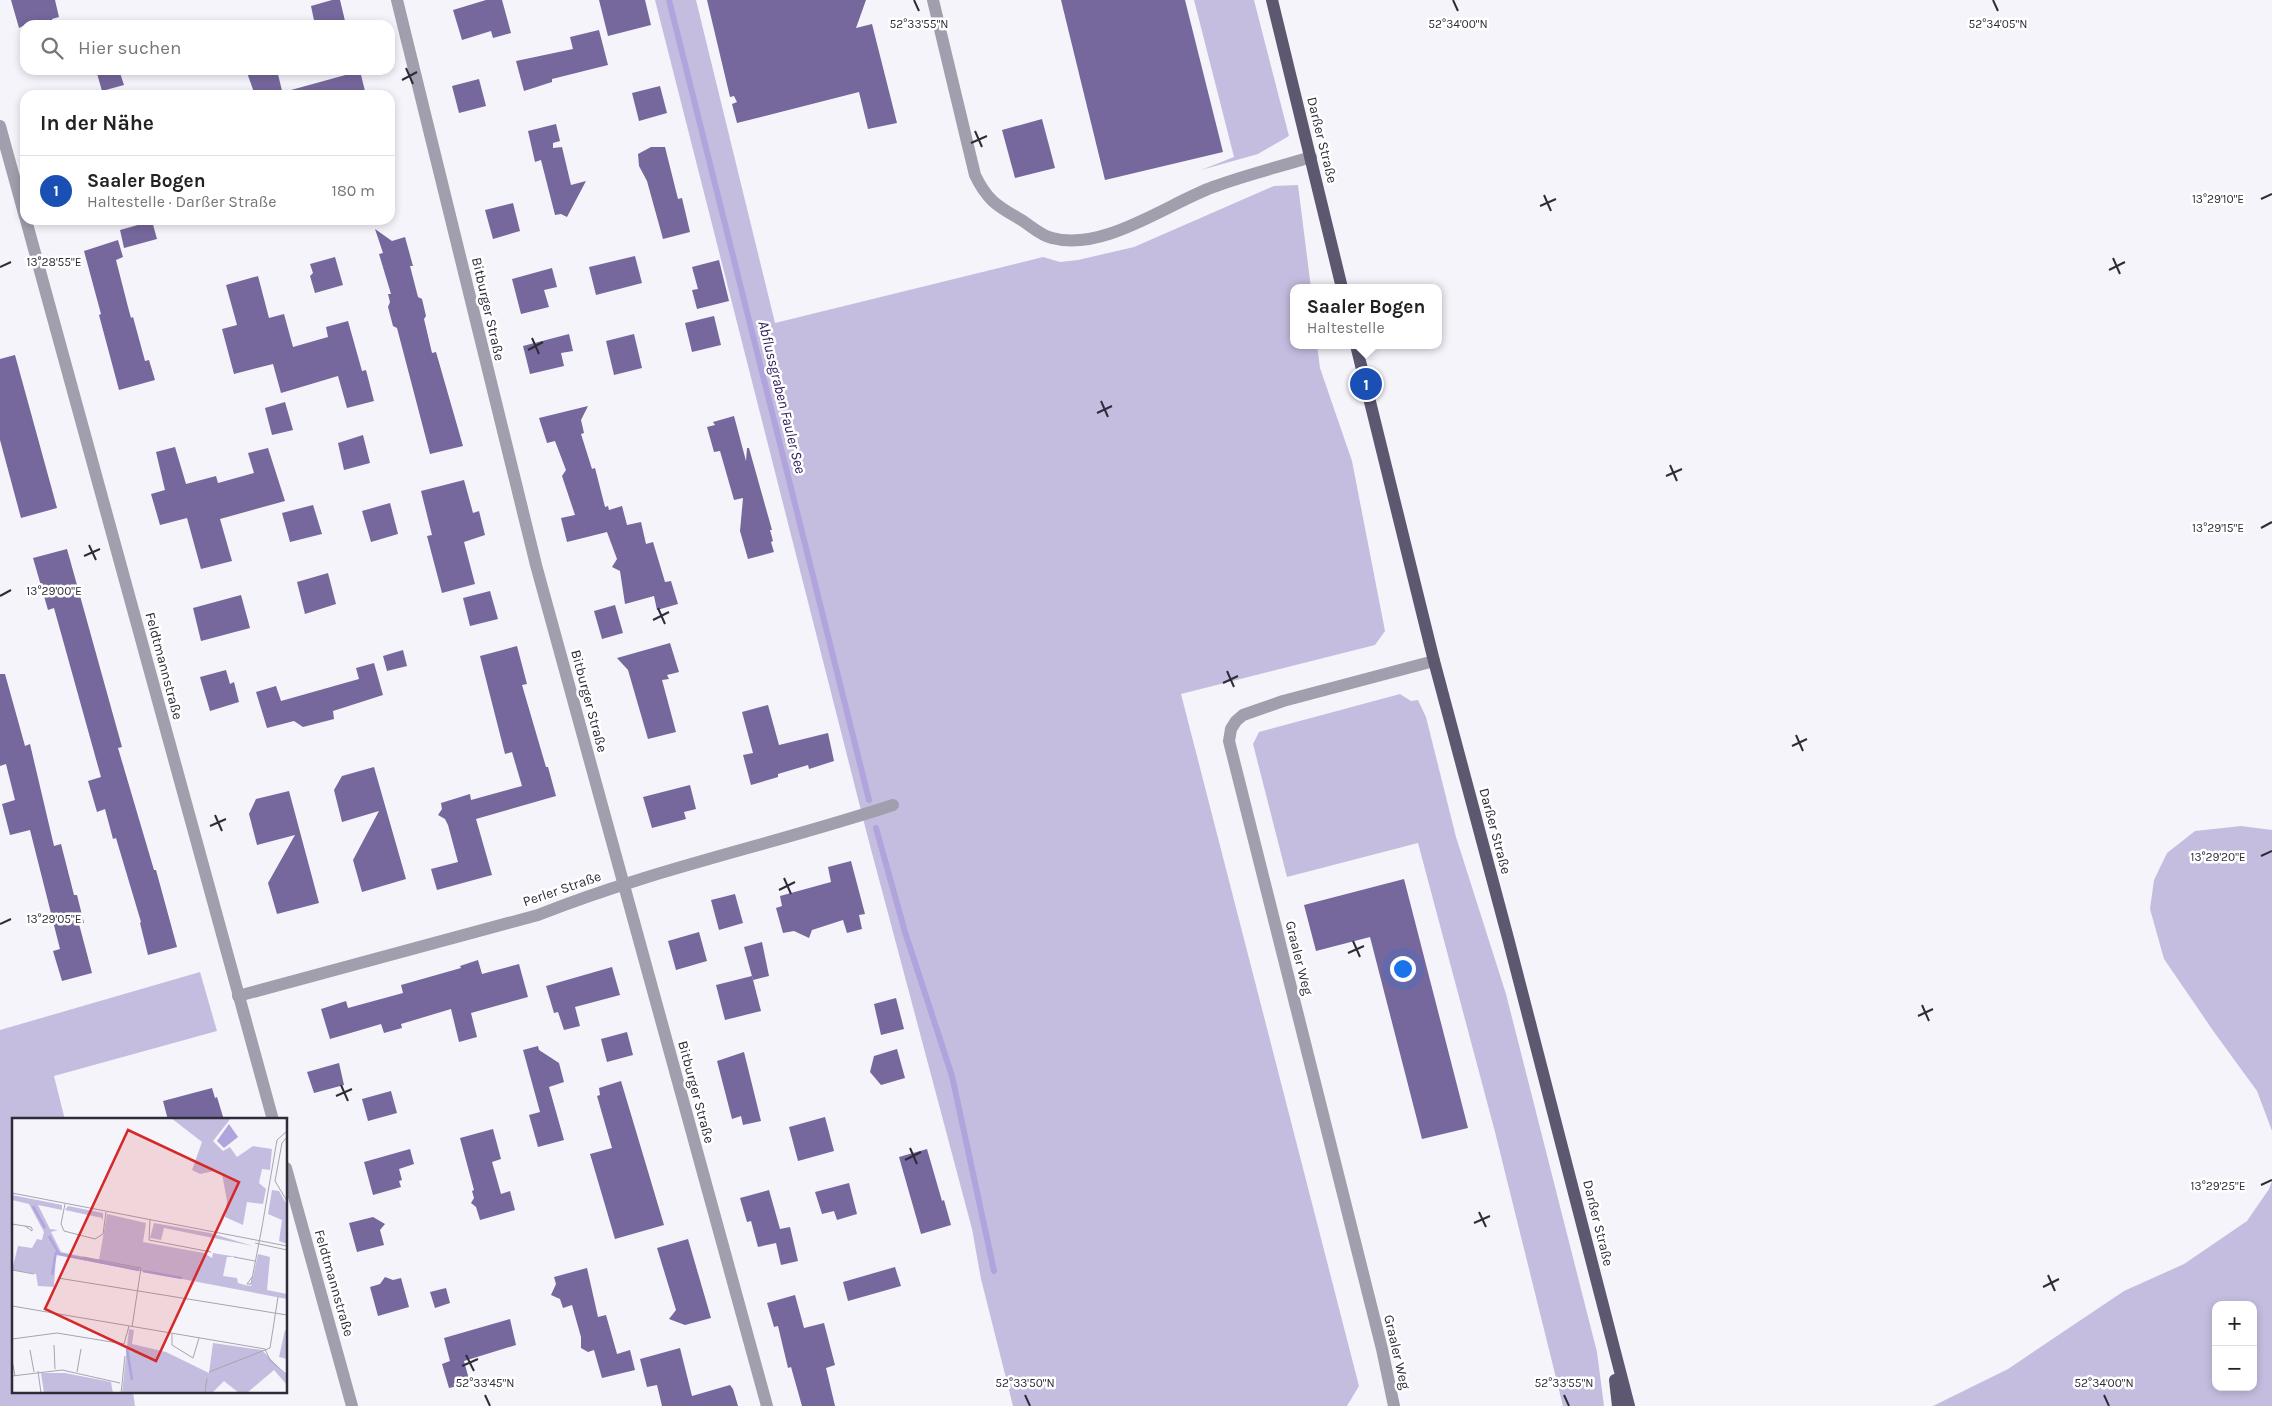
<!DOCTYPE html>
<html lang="de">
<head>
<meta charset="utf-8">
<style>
	body { margin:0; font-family:Karla,sans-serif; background:#f2f2f2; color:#222 }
	.controls { position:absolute; right:15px; bottom:15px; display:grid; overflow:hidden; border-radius:10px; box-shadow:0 2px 8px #0003 }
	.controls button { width:45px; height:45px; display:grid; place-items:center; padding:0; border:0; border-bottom:1px solid #e0e0e0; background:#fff; color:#222; font:25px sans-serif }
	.you { position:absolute; left:1402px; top:968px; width:18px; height:18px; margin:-12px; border:4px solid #fff; border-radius:50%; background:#1a73e8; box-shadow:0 0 0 8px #1a73e833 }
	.badge { display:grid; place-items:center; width:32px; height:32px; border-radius:50%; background:#b45309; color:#fff; font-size:16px; font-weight:700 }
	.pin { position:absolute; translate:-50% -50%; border:2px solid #fff; box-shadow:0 1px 5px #0006 }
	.popup { position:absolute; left:1290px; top:284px; width:152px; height:65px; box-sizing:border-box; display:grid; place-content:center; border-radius:10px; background:#fff; filter:drop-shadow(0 1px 4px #0005); font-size:16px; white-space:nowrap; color:#767676 }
	.popup b { font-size:19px; color:#222 }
	.popup::after { content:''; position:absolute; left:50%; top:100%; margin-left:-10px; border:10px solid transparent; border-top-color:#fff }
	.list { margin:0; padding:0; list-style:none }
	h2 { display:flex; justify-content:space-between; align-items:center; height:65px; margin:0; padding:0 20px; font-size:21px }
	h2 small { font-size:16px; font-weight:400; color:#767676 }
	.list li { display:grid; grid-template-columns:32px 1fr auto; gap:15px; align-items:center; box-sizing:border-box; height:70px; padding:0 20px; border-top:1px solid #e0e0e0 }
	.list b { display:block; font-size:19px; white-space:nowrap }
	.list p { margin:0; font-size:16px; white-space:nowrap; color:#767676 }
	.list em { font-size:16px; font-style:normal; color:#767676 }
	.icon { flex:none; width:28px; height:28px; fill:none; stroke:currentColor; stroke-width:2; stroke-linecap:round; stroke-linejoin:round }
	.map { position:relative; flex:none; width:2272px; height:1406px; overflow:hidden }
	.search { position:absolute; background:#fff; box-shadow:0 2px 8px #0003; left:20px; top:20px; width:375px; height:55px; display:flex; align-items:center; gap:12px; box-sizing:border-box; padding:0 18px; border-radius:15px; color:#767676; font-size:19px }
	.panel { position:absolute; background:#fff; box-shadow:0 2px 8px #0003; left:20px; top:90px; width:375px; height:135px; border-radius:15px }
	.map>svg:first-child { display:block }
</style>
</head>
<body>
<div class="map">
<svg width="2272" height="1406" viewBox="0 0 2272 1406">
	<rect width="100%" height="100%" fill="#f5f4fb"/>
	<g fill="#c5bde0" fill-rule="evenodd">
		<polygon points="655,0 696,0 775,323 1043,257 1060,262 1078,260 1134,247 1274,186 1298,185 1311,288 1294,288 1294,345 1317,345 1320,368 1352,461 1385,631 1375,645 1181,694 1359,1386 1347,1406 1013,1406 981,1279 972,1229 868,838"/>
		<polygon points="1194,0 1254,0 1289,136 1258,154 1201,170 1234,157"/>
		<polygon points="1400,694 1411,701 1418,700 1426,717 1456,837 1506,994 1597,1352 1604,1406 1563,1406 1495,1132 1418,843 1287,877 1253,744 1259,732"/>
		<polygon points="2241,826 2272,830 2272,1131 2257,1091 2214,1032 2164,959 2150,909 2154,880 2167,853 2195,831"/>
		<polygon points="200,972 217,1031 54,1076 65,1120 14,1120 14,1392 133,1392 135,1406 0,1406 0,1030"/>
		<path d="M2272,1181V1406H1933L2008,1369L2124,1291L2184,1264L2247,1221L2269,1189ZM2216,1305H2253V1387H2216Z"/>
	</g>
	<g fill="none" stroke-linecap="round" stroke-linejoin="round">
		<g stroke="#b1a3db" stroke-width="6">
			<polyline points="669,0 869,800"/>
			<polyline points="876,828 905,932 952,1076 994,1271"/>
		</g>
	</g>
	<g fill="#76679c">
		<polygon points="11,0 55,0 59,17 52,19 54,25 25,25 19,28"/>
		<polygon points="332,0 340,0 346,25 315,25 311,6"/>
		<polygon points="486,0 502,0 511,33 493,38 491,31 462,40 453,10"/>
		<polygon points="599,0 645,0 651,25 608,36"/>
		<polygon points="707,0 866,0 856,28 872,24 897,123 868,129 859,92 737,123 732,104 737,102 734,96 730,97"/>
		<polygon points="1061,0 1185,0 1223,152 1105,180"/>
		<polygon points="599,30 608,65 552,79 552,82 524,91 516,61 573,49 570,37"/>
		<polygon points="96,70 119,70 124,85 102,91"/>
		<polygon points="246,70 277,70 283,95 255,95"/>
		<polygon points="360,71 366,95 291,95 291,90"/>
		<polygon points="479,79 486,106 459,113 452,86"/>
		<polygon points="660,86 667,113 639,121 632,93"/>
		<polygon points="1042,119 1055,168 1015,178 1002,130"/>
		<polygon points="556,124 560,141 553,143 553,148 562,147 571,185 586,181 567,217 561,214 555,215 541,160 535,162 528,131"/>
		<polygon points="651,147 665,147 678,199 682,198 690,232 663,239 647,181 639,166 638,154"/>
		<polygon points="513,203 520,231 493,239 485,210"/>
		<polygon points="152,221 157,239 124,248 120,230"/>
		<polygon points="375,229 392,241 405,237 413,266 410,266 418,297 422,299 426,316 424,319 432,353 436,352 463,446 430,454 397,328 393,326 388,307 390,302 388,294 391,294 379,254 383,253"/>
		<polygon points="118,240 123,257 116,260 128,307 131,318 133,317 145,361 149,360 155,380 119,390 99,315 101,314 84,251"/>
		<polygon points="635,256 642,283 596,295 589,267"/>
		<polygon points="335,257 343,285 315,293 310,276 313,273 310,264"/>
		<polygon points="719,260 729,301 697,309 692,290 698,289 692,267"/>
		<polygon points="552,268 557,287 544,290 549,307 521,314 512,279"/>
		<polygon points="258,276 269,318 284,314 293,347 328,337 326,327 348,321 362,371 366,370 374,401 347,408 338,376 281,393 273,364 234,374 222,329 237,325 226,285"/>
		<polygon points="714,316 721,345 692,352 685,323"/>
		<polygon points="569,334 573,351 561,353 564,366 530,374 523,346"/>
		<polygon points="634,334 642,368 614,375 606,341"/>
		<polygon points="15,355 57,508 21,518 0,440 0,359"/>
		<polygon points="285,402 293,430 272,435 265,408"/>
		<polygon points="588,406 581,420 584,433 581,434 592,469 595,468 605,507 608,506 609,510 622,506 627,525 641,522 646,544 653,542 665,582 671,581 678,604 657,610 654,596 625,604 620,571 612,567 617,559 607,532 567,542 561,518 575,515 562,476 566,470 555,441 547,443 539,418"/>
		<polygon points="734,416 746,461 747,448 749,448 772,530 770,530 773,541 771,542 774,552 748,559 740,531 743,498 734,500 720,451 714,452 707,427 715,425 713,422"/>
		<polygon points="363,435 370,463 344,470 338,443"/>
		<polygon points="175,447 186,484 216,476 218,483 254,473 248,453 268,448 285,501 220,519 232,561 201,569 187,518 160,525 151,494 165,490 156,452"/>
		<polygon points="464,480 473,513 479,511 485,535 464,542 475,584 442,593 427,536 432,535 421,491"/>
		<polygon points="390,503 398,534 371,542 362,511"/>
		<polygon points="313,505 322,534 290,542 282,513"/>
		<polygon points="67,549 122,747 118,748 154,870 156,870 177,947 148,955 140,923 141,922 116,838 113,839 105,809 97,812 88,781 101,777 54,608 48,610 33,558"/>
		<polygon points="328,573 336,604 305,614 297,582"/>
		<polygon points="490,591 498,619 470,626 463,598"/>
		<polygon points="241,595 250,628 201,641 193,608"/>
		<polygon points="615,605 623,633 602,639 594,611"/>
		<polygon points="670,643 679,672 667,675 669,679 662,680 676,732 648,739 628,670 617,658"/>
		<polygon points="517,646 527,684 522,685 546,767 548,767 556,796 476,819 492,875 437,890 431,869 458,862 448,825 445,819 438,815 442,809 441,803 470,794 471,800 522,786 512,752 505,754 480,656"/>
		<polygon points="403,650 407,666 387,671 383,656"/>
		<polygon points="374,663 383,695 333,711 334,719 303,727 294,721 267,728 256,692 276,686 281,701 359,679 356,668"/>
		<polygon points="226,670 230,684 234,682 239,702 210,711 200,677"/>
		<polygon points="0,674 5,674 25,746 30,744 54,846 61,844 74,895 77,895 84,923 79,924 92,973 62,981 53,951 60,949 30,830 10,835 2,804 15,800 6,764 0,766"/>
		<polygon points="768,705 779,745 828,733 834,761 809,769 808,765 778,774 778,777 751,785 743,755 753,753 742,712"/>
		<polygon points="374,767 406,879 362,892 353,860 379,811 342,822 334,790 342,776"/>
		<polygon points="690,785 696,809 684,812 686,819 652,828 643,797"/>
		<polygon points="289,791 319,903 277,914 268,883 295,835 257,845 249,814 256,799"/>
		<polygon points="851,861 865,914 859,915 862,929 847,933 843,920 812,930 809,938 794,931 783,933 776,908 782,906 780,896 831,882 828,867"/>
		<polygon points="1404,879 1468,1128 1422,1139 1370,937 1316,951 1304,905"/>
		<polygon points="735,894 743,923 719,930 711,900"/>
		<polygon points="699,932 707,961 676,970 668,941"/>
		<polygon points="762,942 769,976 753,980 744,947"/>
		<polygon points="478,960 482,974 519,964 528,997 471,1013 477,1037 459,1042 451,1009 401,1024 402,1028 384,1033 381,1024 330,1039 321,1009 346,1001 348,1008 403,993 401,985 461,968 460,966"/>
		<polygon points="612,967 620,995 575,1007 580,1026 564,1030 558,1012 554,1013 546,986"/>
		<polygon points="752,976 761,1011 725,1020 716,985"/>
		<polygon points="896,998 904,1029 881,1035 874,1004"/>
		<polygon points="627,1032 633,1055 607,1062 601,1039"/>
		<polygon points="538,1046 539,1050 559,1063 564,1082 549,1087 564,1140 538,1147 529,1115 540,1112 523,1050"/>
		<polygon points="897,1049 905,1078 881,1085 870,1072 874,1056"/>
		<polygon points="744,1052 761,1121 743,1125 741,1116 732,1119 717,1061"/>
		<polygon points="339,1063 344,1085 314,1093 307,1072"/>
		<polygon points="621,1081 664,1225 615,1239 590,1154 612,1148 597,1096 600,1095 599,1088"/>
		<polygon points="212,1088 215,1098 217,1097 224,1120 168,1120 163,1101"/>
		<polygon points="391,1091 397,1113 368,1121 362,1099"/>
		<polygon points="825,1117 834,1151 798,1161 789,1127"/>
		<polygon points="493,1129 501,1159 492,1162 501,1194 510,1191 515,1210 480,1220 476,1207 471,1203 474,1198 472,1191 474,1190 460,1138"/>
		<polygon points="410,1149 414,1164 399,1169 402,1180 399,1181 401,1187 373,1195 364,1162"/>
		<polygon points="927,1149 942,1201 944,1200 951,1225 921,1234 899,1157"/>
		<polygon points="849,1183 857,1214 837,1220 834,1211 822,1214 815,1192"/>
		<polygon points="769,1190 780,1229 790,1227 798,1261 781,1265 776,1243 758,1247 751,1221 747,1222 740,1198"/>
		<polygon points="373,1217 385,1224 380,1230 384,1245 357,1252 349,1223"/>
		<polygon points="688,1239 711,1318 685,1325 669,1319 676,1310 657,1248"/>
		<polygon points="895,1267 901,1286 848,1301 843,1282"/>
		<polygon points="587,1268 598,1317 606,1315 617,1354 630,1350 635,1370 602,1378 594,1350 588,1352 581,1348 581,1337 572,1305 563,1308 560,1299 551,1295 556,1284 554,1277"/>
		<polygon points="385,1277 393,1280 401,1278 409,1307 378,1316 370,1287 380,1284"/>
		<polygon points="446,1288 450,1303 435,1308 430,1292"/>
		<polygon points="795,1295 804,1328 824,1323 835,1365 826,1368 835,1406 802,1406 791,1367 788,1368 778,1326 774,1327 767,1303"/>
		<polygon points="510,1319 516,1345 464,1361 470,1383 449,1388 442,1364 450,1361 444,1338"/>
		<polygon points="680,1348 692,1396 730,1385 733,1389 738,1406 662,1406 657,1385 647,1387 640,1359"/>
	</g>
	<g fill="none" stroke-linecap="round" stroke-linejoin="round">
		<g stroke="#a19ead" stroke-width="12">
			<polyline points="397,0 536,565 767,1406"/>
			<path d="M933,0L975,175C988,202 998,206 1023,221C1032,227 1042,236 1052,238C1103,252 1167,204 1213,187C1245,175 1279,167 1311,157"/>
			<polyline points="0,126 25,217"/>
			<polyline points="26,220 273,1120"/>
			<path d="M238,996L538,915C653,869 775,844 893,805"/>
			<polyline points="286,1168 352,1406"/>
			<polyline points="1394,1406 1382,1349 1229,741 1231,729 1236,721 1243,715 1283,701 1434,661"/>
		</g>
		<g stroke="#5d5770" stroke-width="12">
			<polyline points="1272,0 1342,288"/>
			<polyline points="1356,345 1434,661 1508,938 1629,1406"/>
			<polyline points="1615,1380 1618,1406"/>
		</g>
	</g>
	<path fill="none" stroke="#2f2c39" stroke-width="2" d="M914,0L919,11M1453,0L1458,11M1993,0L1998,11M406,68L413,84M402,80L417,72M975,131L982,147M971,143L987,136M1544,195L1551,211M2261,199L2272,194M1540,206L1556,199M2113,258L2120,274M0,267L11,262M2109,270L2125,262M532,338L539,354M528,350L543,342M1101,401L1108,417M1097,413L1112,406M1670,465L1677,481M1666,476L1682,469M2261,528L2272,522M89,545L96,560M84,556L100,549M0,596L11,590M658,608L665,624M653,620L669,612M1227,671L1234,687M1223,683L1238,676M1796,735L1803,751M1792,746L1807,739M215,815L222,831M210,826L226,819M2261,856L2272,851M784,878L791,894M779,890L795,882M0,924L11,919M1353,941L1360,957M1348,953L1364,946M1922,1005L1929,1021M1918,1016L1933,1009M341,1085L348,1101M336,1096L352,1089M910,1148L917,1164M905,1160L921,1152M2261,1185L2272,1180M1479,1212L1486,1227M1474,1223L1490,1216M2048,1275L2055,1291M2043,1287L2059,1279M466,1355L474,1371M462,1366L478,1359M485,1395L490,1406M1025,1395L1030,1406M1564,1395L1569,1406M2104,1395L2109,1406"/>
	<g text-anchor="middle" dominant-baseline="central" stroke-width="5" stroke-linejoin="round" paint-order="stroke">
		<g font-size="14" fill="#2f2c39" stroke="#fff">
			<text transform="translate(1322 140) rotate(76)">Darßer Straße</text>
			<text transform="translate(488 309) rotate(77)">Bitburger Straße</text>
			<text transform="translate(164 666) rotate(75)">Feldtmannstraße</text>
			<text transform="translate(589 701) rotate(75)">Bitburger Straße</text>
			<text transform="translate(1495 831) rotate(75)">Darßer Straße</text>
			<text transform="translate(562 889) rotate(-19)">Perler Straße</text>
			<text transform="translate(1299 958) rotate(76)">Graaler Weg</text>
			<text transform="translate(696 1092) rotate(75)">Bitburger Straße</text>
			<text transform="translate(1598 1223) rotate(76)">Darßer Straße</text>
			<text transform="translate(334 1283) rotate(74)">Feldtmannstraße</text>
			<text transform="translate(1397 1352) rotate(77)">Graaler Weg</text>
		</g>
		<g font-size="15" font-style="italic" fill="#32195b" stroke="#fff">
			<text transform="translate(782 397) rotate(76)">Abflussgraben Fauler See</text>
		</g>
	</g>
	<g transform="translate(12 1118)">
		<rect width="275" height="275" fill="#f5f4fb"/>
		<path d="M159,0H219L201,23L211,33L218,29L225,39L241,28L260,31L258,52L250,51L247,65L254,71L251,86L235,84L231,107L213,99L215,83L210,56L202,53L188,56L180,52L190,24ZM260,72L267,73L275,87V126L267,123L270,102L256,96ZM0,77L50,87V92L26,87L38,111L46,112L39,114L49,134L87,142L95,96L134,105L131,124L192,135L200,140L201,135L225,139H215L211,158L225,160L226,165L233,167L239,168L246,136L258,139L255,172L275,176V181L44,137L42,169L26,168L24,156L0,152L6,128L20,130L25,121L30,122L32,114L17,86L0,82ZM56,88L91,95V103L90,100L53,92ZM142,105L198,115L241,128L152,110L149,122L138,120ZM117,211L122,212L120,226L154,234L197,255L201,225L250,232L275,258V267L262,252L235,275H227L212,263L200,275H110ZM273,212L275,213V241L267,239ZM29,255H53L99,264L101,275H32Z" fill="#c5bde0"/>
		<path d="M217,6L226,19L212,30L205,23Z" fill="#b1a3db"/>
		<path fill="none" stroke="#b1a3db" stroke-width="2.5" d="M21,88L33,110M37,118L47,136L127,152M131,153L170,160M40,157L44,134M115,231L120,262"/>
		<path fill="none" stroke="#a6a4ad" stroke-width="1" d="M275,19L270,25L263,63L275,83M0,75L275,128M53,86L49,106L52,113L83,121L91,116L94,94M138,102L137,122L199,134M0,106L19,109L20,110V113L13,108M243,125L275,132M71,139L129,150L120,209M222,139L243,143M0,152L22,156M240,159L235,166H239L250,109L265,22L275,13M46,160L275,197M0,188L253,231L258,242L275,257M160,216V227L181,240L187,220M0,221L45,215L112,226L117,208M42,227L43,251M18,232L22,254M0,242L3,258M26,253L29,275M65,254L69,231M197,254L258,230L266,179M0,258L50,252L108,265M109,275L113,238M193,275L195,260"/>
		<path fill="#d62828" fill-opacity="0.15" stroke="#d62828" stroke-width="2.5" d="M116,12L227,64L144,243L33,191Z"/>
		<rect width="275" height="275" fill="none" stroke="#2f2c39" stroke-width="2.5"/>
	</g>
	<g font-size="12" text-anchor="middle" fill="#2f2c39" stroke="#fff" stroke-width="5" stroke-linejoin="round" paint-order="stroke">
		<text x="919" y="28">52°33'55"N</text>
		<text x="1458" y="28">52°34'00"N</text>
		<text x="1998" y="28">52°34'05"N</text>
		<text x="2218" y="203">13°29'10"E</text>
		<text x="54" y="266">13°28'55"E</text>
		<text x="2218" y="532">13°29'15"E</text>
		<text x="54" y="595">13°29'00"E</text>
		<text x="2218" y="861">13°29'20"E</text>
		<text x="54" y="923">13°29'05"E</text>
		<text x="2218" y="1190">13°29'25"E</text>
		<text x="485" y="1387">52°33'45"N</text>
		<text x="1025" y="1387">52°33'50"N</text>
		<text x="1564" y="1387">52°33'55"N</text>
		<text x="2104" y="1387">52°34'00"N</text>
	</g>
</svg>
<div class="controls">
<button>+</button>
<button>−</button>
</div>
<div class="you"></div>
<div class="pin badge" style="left:1366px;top:384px;background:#1a4fb4">1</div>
<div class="popup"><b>Saaler Bogen</b>Haltestelle</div>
<div class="search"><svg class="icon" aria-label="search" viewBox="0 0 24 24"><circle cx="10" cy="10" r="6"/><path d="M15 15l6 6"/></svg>Hier suchen</div>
<section class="panel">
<h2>In der Nähe<small></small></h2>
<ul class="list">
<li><span class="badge" style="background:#1a4fb4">1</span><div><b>Saaler Bogen</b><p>Haltestelle · Darßer Straße</p></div><em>180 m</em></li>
</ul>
</section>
</div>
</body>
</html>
